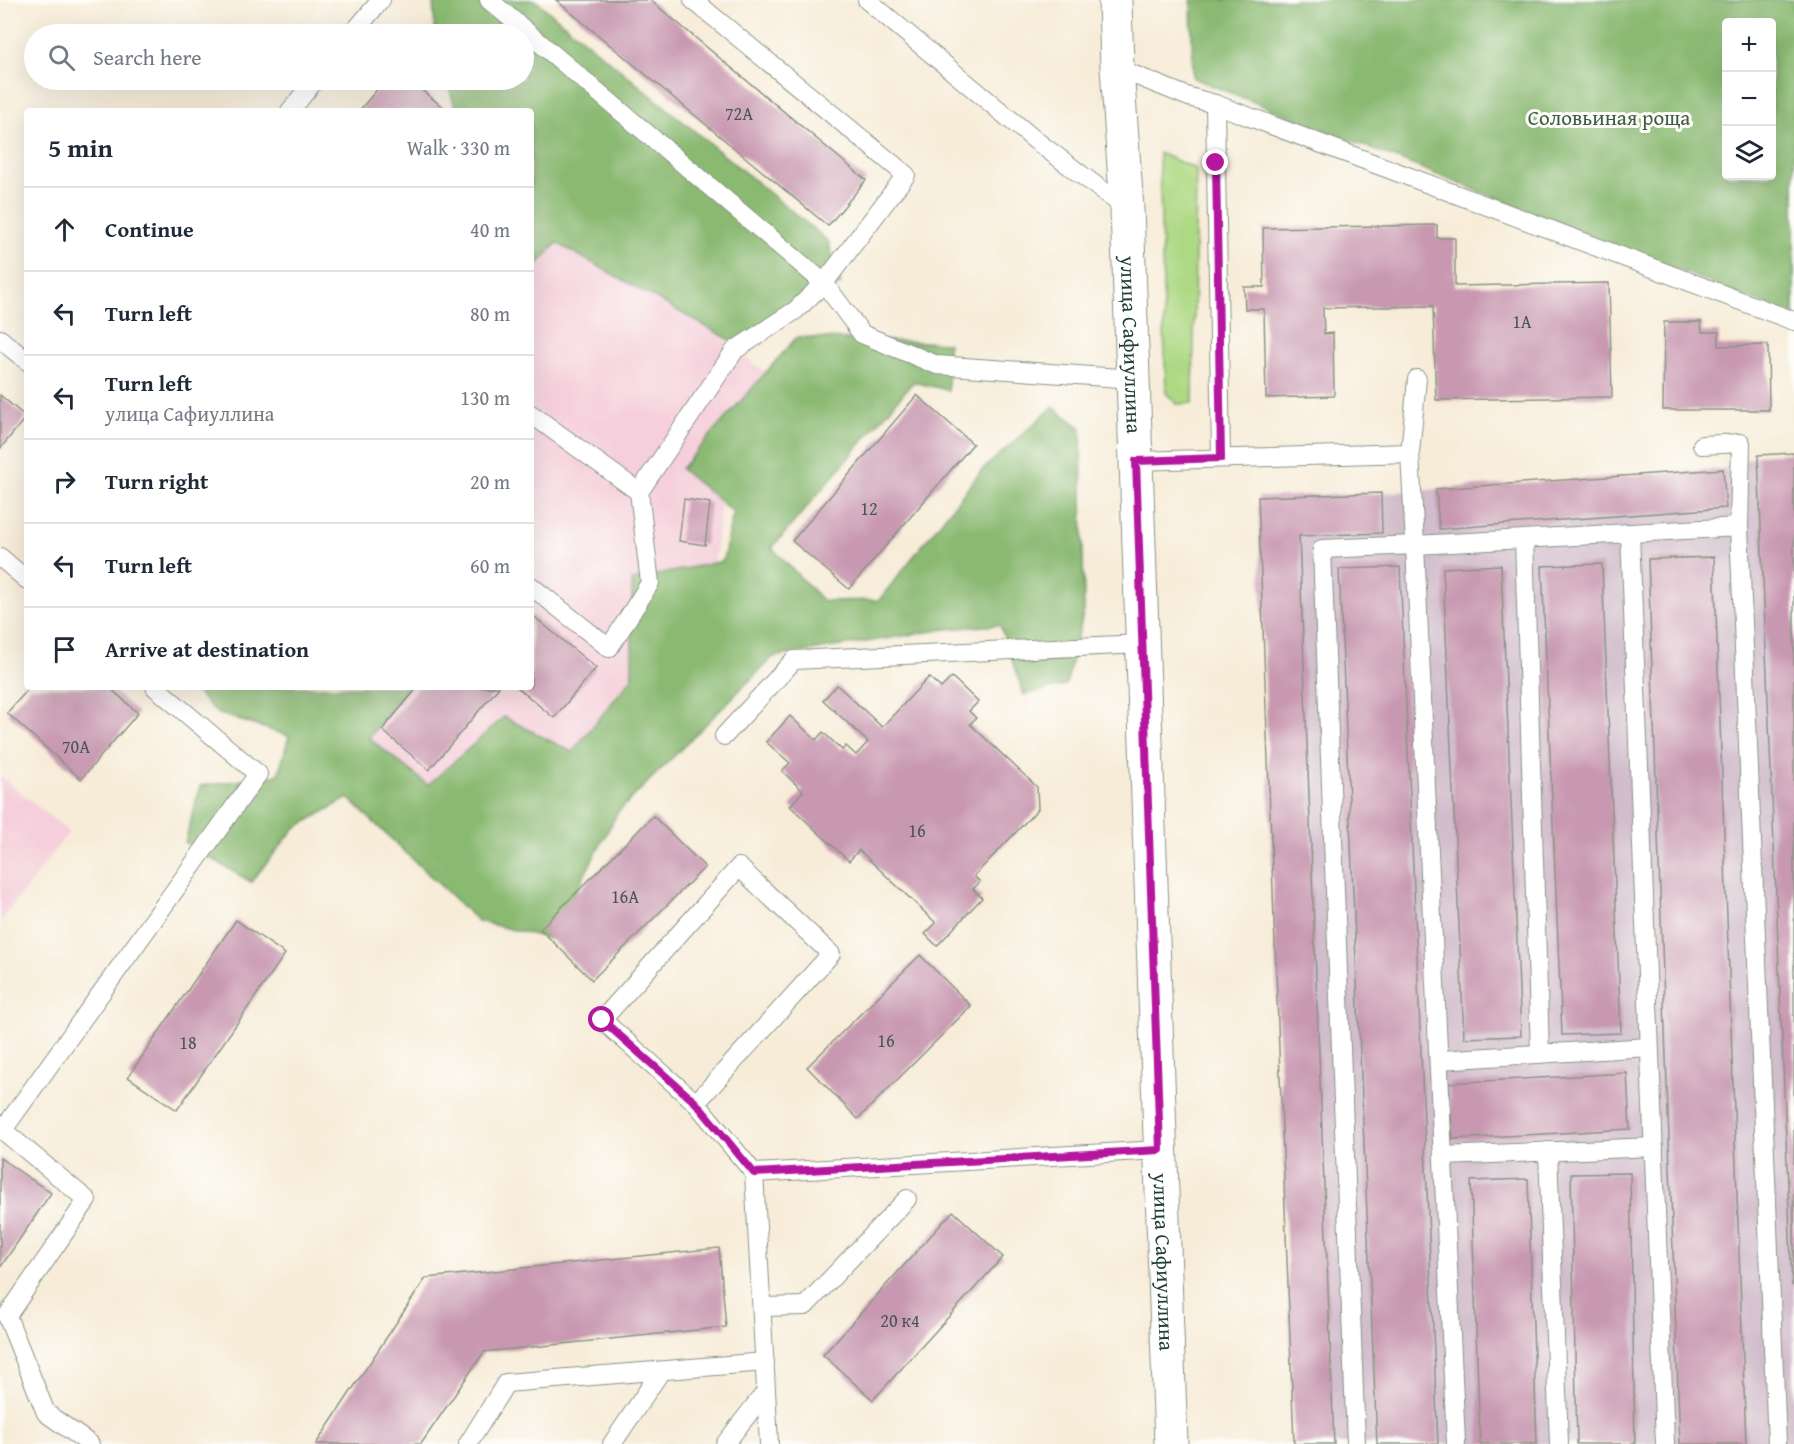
<!DOCTYPE html>
<html lang="en">
<head>
<meta charset="utf-8">
<style>
	body { margin:0; font-family:"Gentium Book Plus",serif; background:#f6f6f7; color:#1f2937 }
	.controls { position:absolute; right:18px; top:18px; display:grid; overflow:hidden; border-radius:6px; box-shadow:0 6px 24px #0002 }
	.controls button { width:54px; height:54px; display:grid; place-items:center; padding:0; border:0; border-bottom:2px solid #e0e1e3; background:#fff; color:#1f2937; font:30px sans-serif }
	.stop { position:absolute; width:18px; height:18px; margin:-14px; border:4px solid #b5179e; border-radius:50%; background:#fff }
	.stop.end { background:#b5179e; border-color:#fff; box-shadow:0 2px 6px #0008 }
	.list { margin:0; padding:0; list-style:none }
	h2 { display:flex; justify-content:space-between; align-items:center; height:78px; margin:0; padding:0 24px; font-size:26px }
	h2 small { font-size:20px; font-weight:400; color:#747a83 }
	.list li { display:grid; grid-template-columns:39px 1fr auto; gap:18px; align-items:center; box-sizing:border-box; height:84px; padding:0 24px; border-top:2px solid #e0e1e3 }
	.list b { display:block; font-size:22px; white-space:nowrap }
	.list p { margin:0; font-size:20px; white-space:nowrap; color:#747a83 }
	.list em { font-size:20px; font-style:normal; color:#747a83 }
	.icon { flex:none; width:33px; height:33px; fill:none; stroke:currentColor; stroke-width:2; stroke-linecap:round; stroke-linejoin:round }
	.map { position:relative; flex:none; width:1794px; height:1444px; overflow:hidden }
	.search { position:absolute; background:#fff; box-shadow:0 6px 24px #0002; left:24px; top:24px; width:510px; height:66px; display:flex; align-items:center; gap:15px; box-sizing:border-box; padding:0 21px; border-radius:33px; color:#747a83; font-size:22px }
	.panel { position:absolute; background:#fff; box-shadow:0 6px 24px #0002; left:24px; top:108px; width:510px; height:582px; border-radius:6px }
	.map>svg:first-child { display:block }
</style>
</head>
<body>
<div class="map">
<svg width="1794" height="1444" viewBox="0 0 1794 1444">
	<rect width="100%" height="100%" fill="#fdfcf7"/>
	<filter id="ink" filterUnits="userSpaceOnUse"><feTurbulence type="fractalNoise" baseFrequency=".0167" numOctaves="2"/><feDisplacementMap in="SourceGraphic" scale="12" xChannelSelector="R" yChannelSelector="G"/><feConvolveMatrix kernelMatrix="1 2 1 2 8 2 1 2 1" color-interpolation-filters="sRGB"/></filter>
	<filter id="wash" filterUnits="userSpaceOnUse"><feTurbulence type="fractalNoise" baseFrequency=".008" numOctaves="4" result="noise"/><feDisplacementMap in="SourceGraphic" scale="24" xChannelSelector="R" yChannelSelector="G"/><feGaussianBlur stdDeviation="1.35" result="paint"/><feColorMatrix in="noise" values="0 0 0 0 0 0 0 0 0 0 0 0 0 0 0 0 0 1.4 0 .05"/><feComposite in="paint" operator="in"/></filter>
	<g filter="url(#wash)">
		<rect width="100%" height="100%" fill="#f7ecd8"/>
		<g fill="#f5cfdb">
			<polygon points="534,181 735,350 797,394 723,481 711,597 517,904 288,687 531,687 531,184"/>
			<polygon points="0,776 69,832 0,922"/>
		</g>
		<polygon fill="#d1bdcc" points="1794,453 1794,1444 1294,1444 1258,497 1381,493 1723,469 1758,455"/>
		<polygon fill="#aed984" stroke="#668b5c" stroke-width="1.5" points="1159,153 1196,169 1193,403 1177,404 1166,393"/>
		<g fill="#8ab972" stroke="#547b53" stroke-width="1.5" fill-rule="evenodd">
			<polygon points="433,0 535,0 828,241 841,284 742,347 557,243 531,271 531,111 456,111 447,80 524,80 524,34 435,34"/>
			<path d="M1191,0H1794V316L1193,78ZM1726,22H1772V176H1726Z"/>
			<polygon points="797,337 948,343 948,390 913,382 772,548 823,601 879,600 982,470 1053,407 1081,428 1084,610 1066,685 1024,695 1000,625 946,629 773,657 618,812 550,939 478,921 348,798 295,828 251,882 185,843 200,786 278,775 289,736 217,713 191,687 407,687 369,738 428,785 504,717 572,752 632,678 632,580 723,561 733,512 681,469"/>
		</g>
		<g id="blocks">
			<g fill="#c898b0">
				<polygon points="556,0 650,0 866,180 828,226"/>
				<polygon points="385,80 409,80 444,108 441,111 359,111"/>
				<polygon points="1437,225 1437,238 1455,238 1455,286 1609,283 1612,397 1436,400 1433,306 1323,308 1324,334 1333,333 1334,396 1266,398 1264,309 1245,309 1244,287 1264,287 1263,228"/>
				<polygon points="1664,322 1701,322 1702,332 1719,332 1719,346 1768,345 1769,410 1663,410"/>
				<polygon points="0,395 26,417 0,449"/>
				<polygon points="917,395 973,444 849,589 792,541"/>
				<polygon points="1794,453 1794,1285 1792,1285 1758,455"/>
				<polygon points="1723,469 1726,508 1439,529 1436,489"/>
				<polygon points="1381,493 1382,533 1299,536 1334,1444 1294,1444 1258,497"/>
				<polygon points="684,499 710,503 705,545 679,541"/>
				<polygon points="1714,557 1746,1444 1680,1444 1648,559"/>
				<polygon points="1602,564 1621,1033 1562,1035 1542,566"/>
				<polygon points="1501,565 1521,1036 1464,1038 1443,568"/>
				<polygon points="1400,567 1438,1444 1377,1444 1339,569"/>
				<polygon points="531,614 596,668 554,718 517,687 531,687"/>
				<polygon points="929,677 941,688 952,677 978,702 969,711 976,718 970,724 1037,787 1038,809 974,876 980,882 973,889 982,898 937,946 925,934 936,923 859,850 849,861 790,806 803,791 782,771 790,763 766,742 790,716 816,740 823,732 842,750 846,746 856,755 868,742 823,700 837,685 882,727"/>
				<polygon points="30,687 109,687 138,713 81,779 7,713"/>
				<polygon points="418,687 499,687 429,770 382,730"/>
				<polygon points="653,816 705,867 592,980 540,929"/>
				<polygon points="236,920 285,954 177,1110 128,1077"/>
				<polygon points="920,955 971,1006 858,1119 807,1067"/>
				<polygon points="1627,1073 1630,1129 1453,1139 1449,1083"/>
				<polygon points="0,1158 51,1193 0,1268"/>
				<polygon points="1630,1173 1635,1444 1577,1444 1571,1174"/>
				<polygon points="1528,1179 1537,1444 1480,1444 1471,1181"/>
				<polygon points="953,1211 1003,1257 873,1400 823,1355"/>
				<polygon points="719,1248 726,1327 484,1352 421,1444 316,1444 426,1278"/>
			</g>
		</g>
	</g>
	<g filter="url(#ink)">
		<use href="#blocks" fill-opacity="0" stroke="#8b9486" stroke-width="1.5"/>
		<g fill="none" stroke-linecap="round" stroke-linejoin="round">
			<g stroke="#8b9486" stroke-width="20">
				<g id="service">
					<polyline points="489,0 824,283 862,334 937,365 1133,379"/>
					<polyline points="867,0 1035,140 1127,209"/>
					<polyline points="352,34 381,0"/>
					<polyline points="1117,68 1189,97 1215,104 1794,321"/>
					<polyline points="1215,104 1221,458"/>
					<polyline points="290,111 315,80"/>
					<polyline points="0,339 27,361"/>
					<polyline points="531,414 639,492"/>
					<polyline points="1702,445 1741,443 1739,527"/>
					<polyline points="1410,453 1417,379"/>
					<polyline points="1136,461 1410,453 1415,545 1739,527 1777,1444"/>
					<polyline points="1630,533 1665,1444"/>
					<polyline points="1524,539 1540,1054"/>
					<polyline points="0,557 27,580"/>
					<polyline points="531,586 609,648 650,583 639,492 735,350 796,310 824,283 906,175 693,0"/>
					<polyline points="724,736 794,660 1142,644"/>
					<polyline points="1439,1060 1649,1047"/>
					<polyline points="696,1103 602,1020 739,867 831,954 696,1103 754,1173"/>
					<polyline points="0,1128 87,1200 7,1316 46,1413 90,1444"/>
					<polyline points="3,1130 258,774 155,687"/>
					<polyline points="1548,1151 1559,1444"/>
					<polyline points="1443,1156 1654,1147"/>
					<polyline points="762,1307 805,1306 907,1199"/>
					<polyline points="468,1444 506,1383 765,1362"/>
					<polyline points="612,1444 661,1371"/>
					<polyline points="725,1444 766,1391"/>
					<polyline points="769,1444 754,1173 1160,1150"/>
					<polyline points="1356,1444 1322,549 1415,545 1456,1444"/>
				</g>
			</g>
			<g stroke="#8b9486" stroke-width="35">
				<g id="tertiary">
					<path id="s1" d="M1115,0L1117,68L1127,209L1171,1444"/>
				</g>
			</g>
			<use href="#service" stroke="#fff" stroke-width="18"/>
			<use href="#tertiary" stroke="#fff" stroke-width="33"/>
		</g>
	</g>
	<g fill="none" stroke-linecap="round" stroke-linejoin="round" filter="url(#ink)">
		<polyline stroke="#b5179e" stroke-width="8" points="602,1020 696,1103 754,1173 1160,1150 1136,461 1221,458 1216,163"/>
	</g>
	<g text-anchor="middle" dominant-baseline="central" stroke-width="6" stroke-linejoin="round" paint-order="stroke">
		<g font-size="18" fill="#495453">
			<text x="739" y="113">72А</text>
			<text x="1522" y="321">1А</text>
			<text x="869" y="508">12</text>
			<text x="76" y="746">70А</text>
			<text x="917" y="830">16</text>
			<text x="625" y="896">16А</text>
			<text x="886" y="1040">16</text>
			<text x="188" y="1042">18</text>
			<text x="900" y="1320">20 к4</text>
		</g>
		<g font-size="21" fill="#3c5c44" stroke="#fdfcf7">
			<text x="1609" y="117">Соловьиная роща</text>
		</g>
		<g font-size="21" fill="#1f3d34" stroke="#fdfcf7">
			<text stroke="none"><textPath href="#s1" startOffset="345">улица Сафиуллина</textPath></text>
			<text stroke="none"><textPath href="#s1" startOffset="1263">улица Сафиуллина</textPath></text>
		</g>
	</g>
</svg>
<div class="controls">
<button>+</button>
<button>−</button>
<button><svg class="icon" aria-label="layers" viewBox="0 0 24 24"><path d="M12 4l9 5-9 5-9-5zM3 14l9 5 9-5"/></svg></button>
</div>
<div class="stop" style="left:602px;top:1020px"></div>
<div class="stop end" style="left:1216px;top:163px"></div>
<div class="search"><svg class="icon" aria-label="search" viewBox="0 0 24 24"><circle cx="10" cy="10" r="6"/><path d="M15 15l6 6"/></svg>Search here</div>
<section class="panel">
<h2>5 min<small>Walk · 330 m</small></h2>
<ul class="list">
<li><svg class="icon" aria-label="ahead" viewBox="0 0 24 24"><path d="M12 20V5M6 11l6-6 6 6"/></svg><div><b>Continue</b></div><em>40 m</em></li>
<li><svg class="icon" aria-label="left" viewBox="0 0 24 24"><path d="M17 20v-9H6M10 6l-5 5 5 5"/></svg><div><b>Turn left</b></div><em>80 m</em></li>
<li><svg class="icon" aria-label="left" viewBox="0 0 24 24"><path d="M17 20v-9H6M10 6l-5 5 5 5"/></svg><div><b>Turn left</b><p>улица Сафиуллина</p></div><em>130 m</em></li>
<li><svg class="icon" aria-label="right" viewBox="0 0 24 24"><path d="M7 20v-9h11M14 6l5 5-5 5"/></svg><div><b>Turn right</b></div><em>20 m</em></li>
<li><svg class="icon" aria-label="left" viewBox="0 0 24 24"><path d="M17 20v-9H6M10 6l-5 5 5 5"/></svg><div><b>Turn left</b></div><em>60 m</em></li>
<li><svg class="icon" aria-label="arrive" viewBox="0 0 24 24"><path d="M6 21V4h12l-3 4 3 4H6"/></svg><div><b>Arrive at destination</b></div></li>
</ul>
</section>
</div>
</body>
</html>
